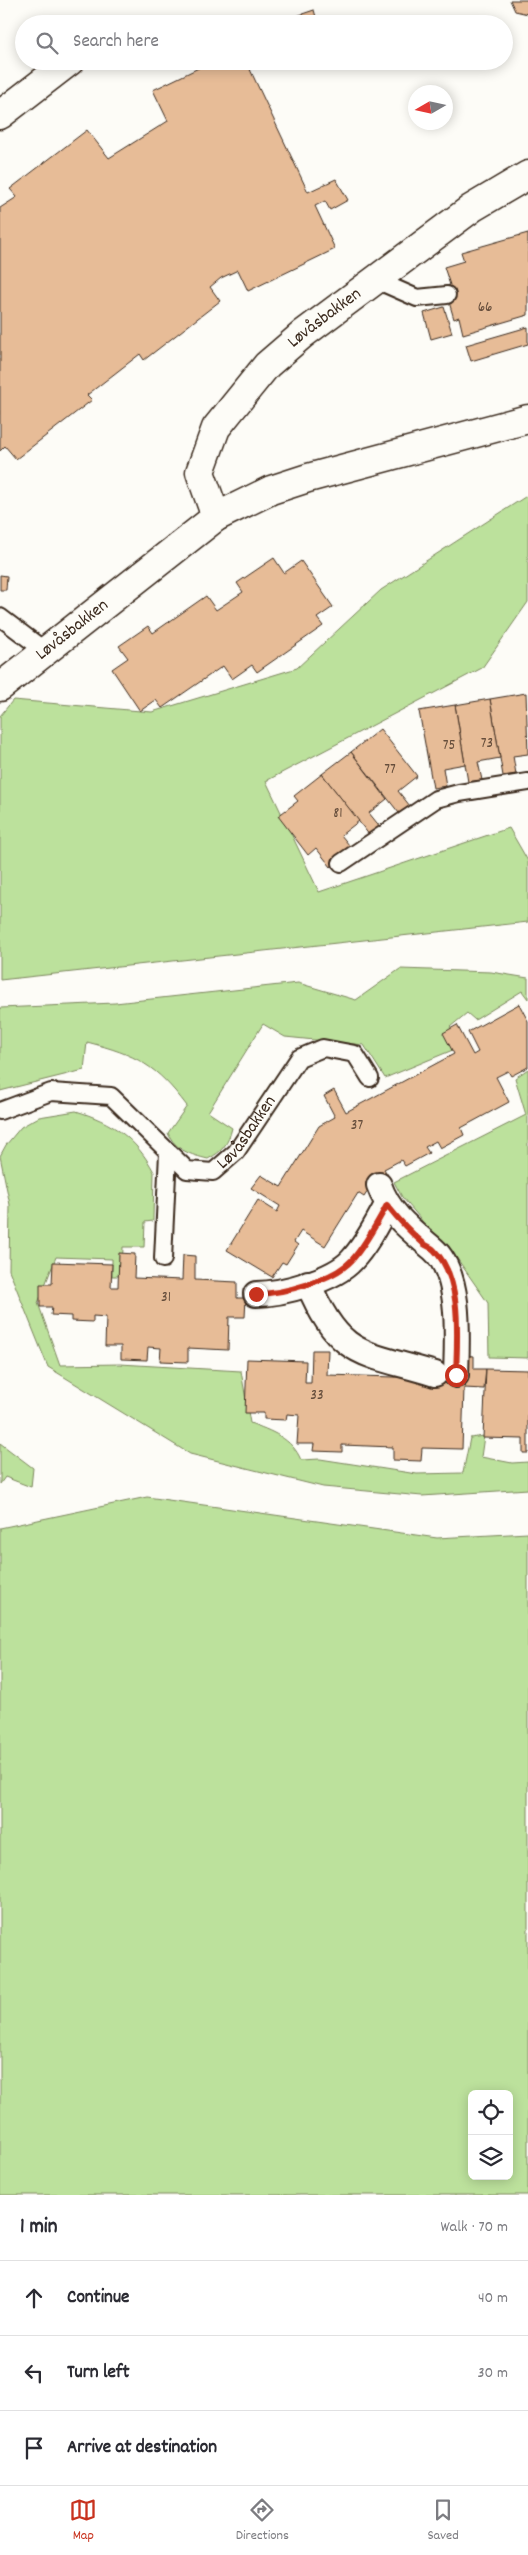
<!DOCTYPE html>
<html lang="en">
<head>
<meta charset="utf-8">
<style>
	body { margin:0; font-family:Dekko,sans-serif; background:#f7f7f7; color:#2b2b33 }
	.controls { position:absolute; right:15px; bottom:15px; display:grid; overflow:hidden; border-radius:8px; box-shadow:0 2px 12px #0003 }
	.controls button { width:45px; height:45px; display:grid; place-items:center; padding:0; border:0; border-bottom:1px solid #e1e1e2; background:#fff; color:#2b2b33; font:25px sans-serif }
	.compass { position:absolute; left:408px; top:85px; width:45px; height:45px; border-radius:50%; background:#fff; box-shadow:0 2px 12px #0003; rotate:261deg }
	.stop { position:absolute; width:15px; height:15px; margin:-11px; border:4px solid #c8321e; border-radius:50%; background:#fff }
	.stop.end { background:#c8321e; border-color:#fff; box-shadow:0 1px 5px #0008 }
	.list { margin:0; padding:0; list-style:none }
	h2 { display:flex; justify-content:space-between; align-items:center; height:65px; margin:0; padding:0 20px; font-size:21px }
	h2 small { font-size:16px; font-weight:400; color:#7c7c81 }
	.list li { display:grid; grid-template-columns:32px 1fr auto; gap:15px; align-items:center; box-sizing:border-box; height:75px; padding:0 20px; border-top:1px solid #e1e1e2 }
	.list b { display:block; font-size:19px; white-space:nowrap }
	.list em { font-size:16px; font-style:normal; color:#7c7c81 }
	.icon { flex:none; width:28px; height:28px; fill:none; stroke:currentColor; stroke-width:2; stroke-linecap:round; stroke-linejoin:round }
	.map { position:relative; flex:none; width:528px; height:2195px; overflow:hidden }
	.search { position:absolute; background:#fff; box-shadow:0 2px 12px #0003; left:15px; right:15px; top:15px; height:55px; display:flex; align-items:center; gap:12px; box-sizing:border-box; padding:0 18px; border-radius:28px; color:#7c7c81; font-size:19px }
	.sheet { height:290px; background:#fff }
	nav { display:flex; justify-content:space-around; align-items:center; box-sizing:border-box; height:70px; border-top:1px solid #e1e1e2; background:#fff; font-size:14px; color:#7c7c81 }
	nav a { display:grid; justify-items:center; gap:2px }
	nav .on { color:#c8321e }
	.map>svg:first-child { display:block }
</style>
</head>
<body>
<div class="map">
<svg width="528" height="2195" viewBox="0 0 528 2195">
	<rect width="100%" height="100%" fill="#fdfcf7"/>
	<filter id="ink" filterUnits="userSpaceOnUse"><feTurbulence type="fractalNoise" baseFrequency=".02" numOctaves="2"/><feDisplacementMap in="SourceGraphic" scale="10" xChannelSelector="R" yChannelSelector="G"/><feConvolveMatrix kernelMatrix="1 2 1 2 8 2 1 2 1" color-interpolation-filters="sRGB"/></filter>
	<g filter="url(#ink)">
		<g fill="#bce19c" stroke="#7c865d" fill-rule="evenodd">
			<polygon points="528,495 528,602 482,668 266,781 319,892 509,828 528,861 528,922 0,980 0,716 13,700 152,712 297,668 381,590"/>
			<path d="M400,969L491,972L528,978V999L522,991L475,1020L467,1013L450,1027L460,1047L385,1078L364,1045L285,1037L263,1024L208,1112L232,1128C228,1144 223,1151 208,1159C191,1155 175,1150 168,1133L187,1106C156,1065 137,1055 87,1042L84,1070L0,1091V1008L115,1003L298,983L356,1000Z"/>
			<polygon points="528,1069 528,1358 489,1357 488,1303 447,1244 432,1237 420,1218 402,1197 394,1182 526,1115 515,1078"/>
			<path d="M76,1111C112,1122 136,1138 154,1172L153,1221L145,1222L144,1247H123L122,1276H112V1259L56,1257L38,1303L60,1365L120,1364L241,1371L250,1423C271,1431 292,1438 301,1460L320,1459L417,1474L463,1473L470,1438L484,1436L481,1457L512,1463L528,1462V1489L422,1496L323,1487L190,1454L48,1367L9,1270L10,1205L0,1156L6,1145L21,1127L39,1117Z"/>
			<polygon points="0,1443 33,1468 31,1487 5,1477 0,1484"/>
			<path d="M147,1497L437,1538L528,1533V2195H0V1528ZM472,2094H509V2176H472Z"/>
		</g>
		<g fill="#e7bc97" stroke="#3b2a1e">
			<polygon points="510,0 528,0 528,14 515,11"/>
			<polygon points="314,10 318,24 283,24 282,21"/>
			<polygon points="213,61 246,61 308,192 336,179 348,200 330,210 325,201 315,206 335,249 248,291 238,270 221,278 210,287 220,301 144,360 140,354 87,395 92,400 16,459 5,446 0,451 0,208 17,197 10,189 87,130 109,158 168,121 153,90"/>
			<polygon points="528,233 528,315 463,334 459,317 454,319 447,295 445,286 450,285 444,267 464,261 461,252"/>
			<polygon points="444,307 452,333 431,339 424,313"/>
			<polygon points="528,327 528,344 471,361 466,345"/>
			<polygon points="274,558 284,573 301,561 333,607 317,618 323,626 257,672 252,665 232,679 223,666 162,708 156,700 140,711 112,669 128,658 119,646 148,626 153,633 206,596 216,610 243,592 237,583"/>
			<polygon points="0,575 7,576 6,590 0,590"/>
			<polygon points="526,693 528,754 513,756 516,774 503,776 490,699"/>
			<polygon points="490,699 500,758 478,762 482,780 468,782 455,705"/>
			<polygon points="455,705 465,764 443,768 446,786 433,788 419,711"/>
			<polygon points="380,729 417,776 398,791 410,806 399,813 351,752"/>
			<polygon points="351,752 387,799 369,813 381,828 370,836 322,774"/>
			<polygon points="322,774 359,821 341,835 353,850 331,867 316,848 308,855 278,816 298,801 294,796"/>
			<polygon points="519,1004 528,1021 528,1067 511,1076 508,1071 496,1077 509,1102 461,1128 464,1135 440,1148 436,1141 425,1147 429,1153 405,1166 401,1160 384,1169 388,1175 373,1183 364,1197 358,1193 325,1246 301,1231 294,1242 298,1245 286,1264 282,1262 272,1277 227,1250 258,1200 277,1212 280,1206 251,1188 261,1175 281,1187 319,1126 335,1117 324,1096 334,1090 346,1112 454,1054 443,1033 457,1025 473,1055 478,1052 468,1032"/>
			<polygon points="119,1253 135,1254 134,1278 182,1280 183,1255 195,1256 195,1280 237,1282 237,1298 246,1298 245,1317 229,1317 228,1350 188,1348 188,1362 160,1361 161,1348 148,1347 147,1360 121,1359 121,1346 105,1346 106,1317 93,1316 93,1322 71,1321 71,1316 51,1315 52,1307 40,1307 40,1284 52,1284 53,1262 112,1264 111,1287 118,1287"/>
			<polygon points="312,1350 328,1350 327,1375 461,1379 462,1355 474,1356 474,1369 486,1369 484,1389 464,1388 462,1449 422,1448 421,1461 393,1460 393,1447 342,1445 342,1452 313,1451 314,1444 297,1444 299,1415 287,1414 286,1420 264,1419 264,1413 245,1413 247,1359 306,1361 305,1383 311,1383"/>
			<polygon points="486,1369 528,1370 528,1453 523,1453 523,1439 483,1438"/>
		</g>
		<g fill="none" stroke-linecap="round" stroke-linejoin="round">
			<g stroke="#3b2a1e" stroke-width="20">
				<g id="service">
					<polyline points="376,280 417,298 447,295"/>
					<polyline points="0,617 45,651"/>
					<polyline points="341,863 436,799 459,793 528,782"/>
					<path id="s1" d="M0,1111L51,1092L111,1096L187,1170L213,1172L236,1152L299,1058L323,1048L355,1054L370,1078"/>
					<polyline points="163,1259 168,1153"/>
				</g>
			</g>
			<g stroke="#3b2a1e" stroke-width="28">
				<g id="pedestrian">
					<path d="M379,1185C389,1214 411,1230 433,1249C462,1274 457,1340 456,1375"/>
					<path d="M308,1283C340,1359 363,1352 435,1374"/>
					<path d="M256,1294C282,1294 334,1280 352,1260C367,1244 377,1223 387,1205"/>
				</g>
			</g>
			<g stroke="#3b2a1e" stroke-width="31">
				<g id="minor">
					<polyline points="0,115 70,61"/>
					<path id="s2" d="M216,517L200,472L216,428L267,365L303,334L472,208L528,175"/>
					<path id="s3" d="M0,687L216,517L271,490L308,478L528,419"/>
				</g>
			</g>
			<use href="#service" stroke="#fdfcf7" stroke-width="16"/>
			<use href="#pedestrian" stroke="#fdfcf7" stroke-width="24"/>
			<use href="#minor" stroke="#fdfcf7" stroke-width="28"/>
		</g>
	</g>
	<g fill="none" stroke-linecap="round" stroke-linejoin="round" filter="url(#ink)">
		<path stroke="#c8321e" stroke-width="6" d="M256,1294C282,1294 334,1280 352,1260C366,1244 377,1223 387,1205C398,1219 410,1232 424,1244C427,1246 431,1247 434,1250C463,1279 457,1338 456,1375"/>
	</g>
	<g text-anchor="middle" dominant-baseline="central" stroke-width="5" stroke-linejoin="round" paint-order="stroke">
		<g font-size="15" fill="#664e3c">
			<text x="485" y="308">66</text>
			<text x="487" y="744">73</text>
			<text x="449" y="746">75</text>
			<text x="390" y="770">77</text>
			<text x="338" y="814">81</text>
			<text x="357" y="1126">37</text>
			<text x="166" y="1298">31</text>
			<text x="317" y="1396">33</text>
		</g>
		<g font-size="18" fill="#3b2a1e" stroke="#fdfcf7">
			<text stroke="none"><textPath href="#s2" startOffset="250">Løvåsbakken</textPath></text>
			<text stroke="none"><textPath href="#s3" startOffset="92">Løvåsbakken</textPath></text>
			<text stroke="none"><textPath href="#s1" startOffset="299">Løvåsbakken</textPath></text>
		</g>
	</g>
</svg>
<div class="controls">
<button><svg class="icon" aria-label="locate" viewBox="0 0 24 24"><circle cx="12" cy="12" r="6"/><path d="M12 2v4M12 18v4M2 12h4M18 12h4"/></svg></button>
<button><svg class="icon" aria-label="layers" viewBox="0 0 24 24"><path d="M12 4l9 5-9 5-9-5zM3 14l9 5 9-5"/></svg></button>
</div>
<svg class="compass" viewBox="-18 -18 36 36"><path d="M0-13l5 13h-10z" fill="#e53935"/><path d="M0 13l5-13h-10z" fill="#7c7c81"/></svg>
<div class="stop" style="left:456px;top:1375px"></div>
<div class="stop end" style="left:256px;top:1294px"></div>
<div class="search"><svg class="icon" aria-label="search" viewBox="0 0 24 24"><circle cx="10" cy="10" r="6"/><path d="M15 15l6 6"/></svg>Search here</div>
</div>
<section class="sheet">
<h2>1 min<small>Walk · 70 m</small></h2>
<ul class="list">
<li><svg class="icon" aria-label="ahead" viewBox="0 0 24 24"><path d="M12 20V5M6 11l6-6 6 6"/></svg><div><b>Continue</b></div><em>40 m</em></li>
<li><svg class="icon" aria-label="left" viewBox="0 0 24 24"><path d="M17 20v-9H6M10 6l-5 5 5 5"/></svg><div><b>Turn left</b></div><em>30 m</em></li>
<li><svg class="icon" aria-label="arrive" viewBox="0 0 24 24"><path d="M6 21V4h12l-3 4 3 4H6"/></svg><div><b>Arrive at destination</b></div></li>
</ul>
</section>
<nav>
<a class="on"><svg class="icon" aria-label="map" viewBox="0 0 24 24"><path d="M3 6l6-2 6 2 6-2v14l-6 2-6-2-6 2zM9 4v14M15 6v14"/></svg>Map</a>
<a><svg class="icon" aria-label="directions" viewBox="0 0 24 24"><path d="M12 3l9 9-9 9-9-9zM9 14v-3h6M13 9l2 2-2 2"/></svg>Directions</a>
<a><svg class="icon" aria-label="saved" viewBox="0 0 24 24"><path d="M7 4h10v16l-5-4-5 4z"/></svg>Saved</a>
</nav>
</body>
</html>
